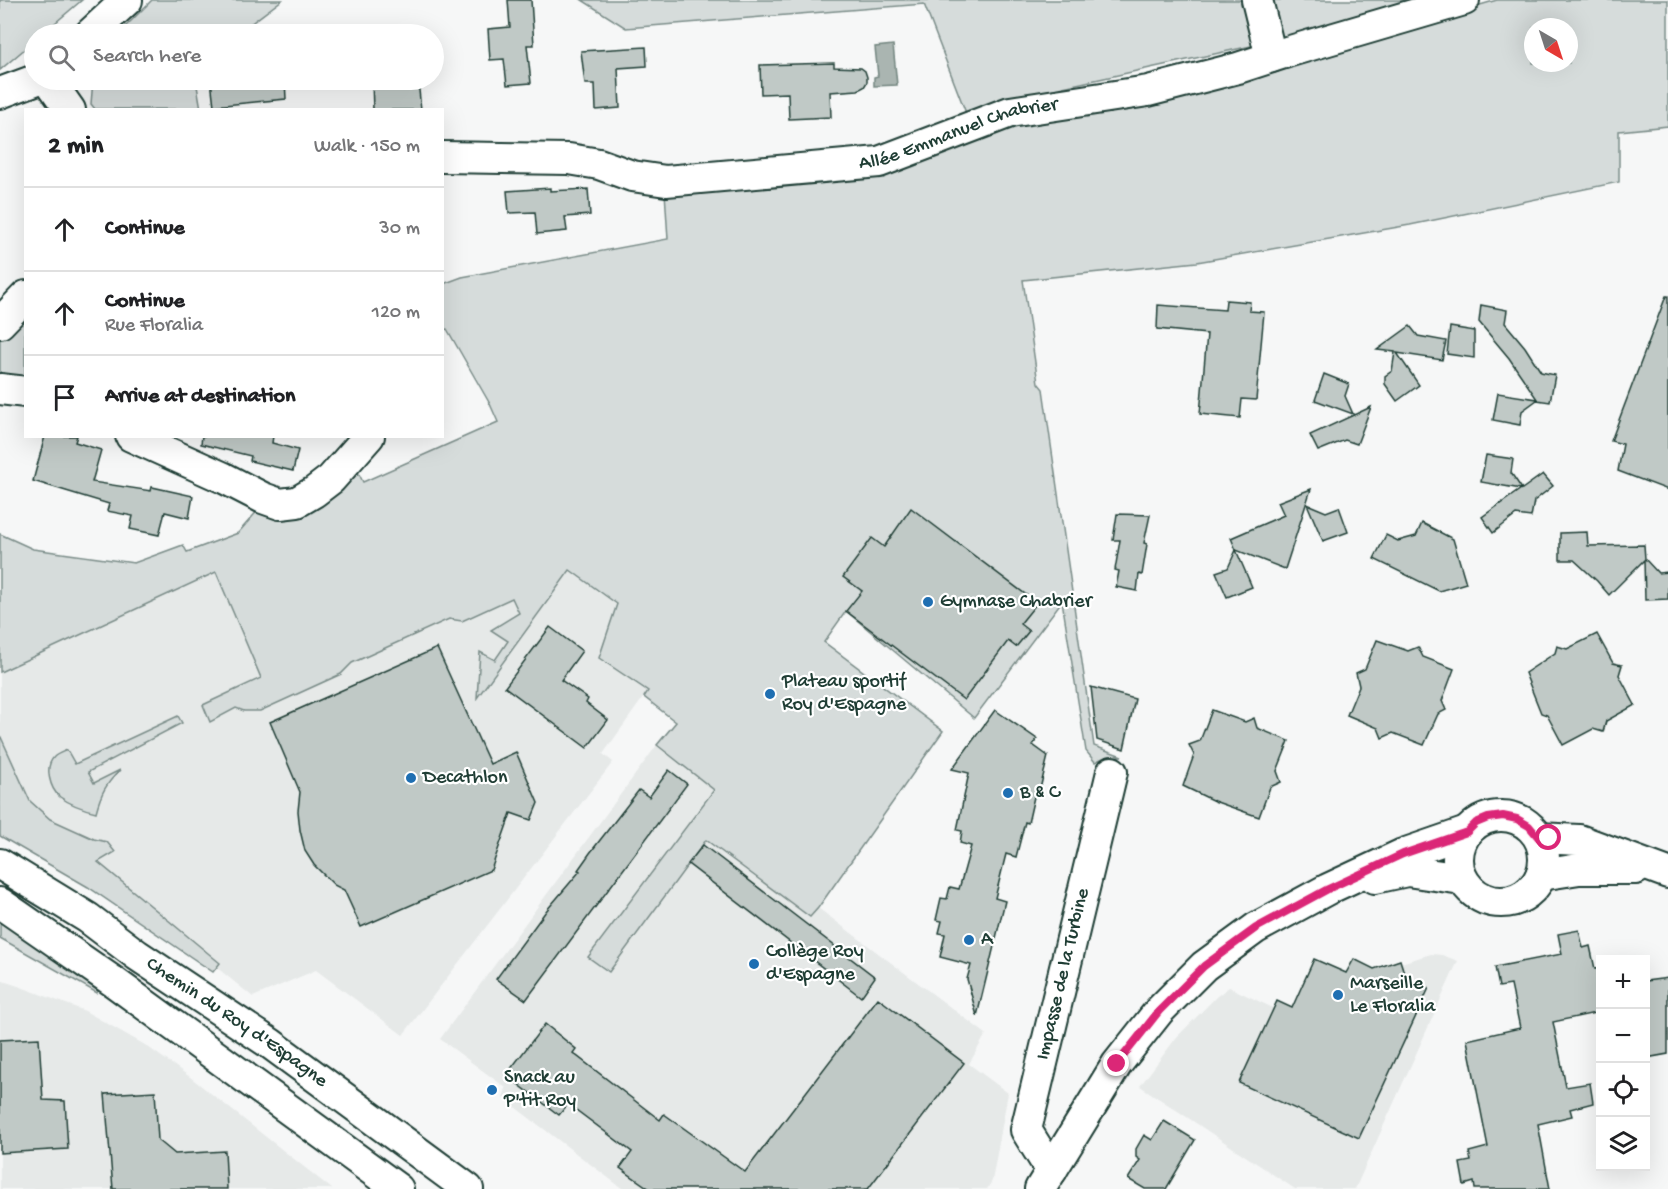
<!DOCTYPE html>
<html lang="en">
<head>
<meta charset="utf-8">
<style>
	body { margin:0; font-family:"Gochi Hand",sans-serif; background:#f2f2f2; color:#202124 }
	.controls { position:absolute; right:18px; bottom:18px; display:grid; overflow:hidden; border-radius:0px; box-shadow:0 6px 24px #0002 }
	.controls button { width:54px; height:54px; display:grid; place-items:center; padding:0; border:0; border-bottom:2px solid #e0e0e0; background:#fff; color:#202124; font:30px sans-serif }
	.compass { position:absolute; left:1524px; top:18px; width:54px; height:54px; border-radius:50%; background:#fff; box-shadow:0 6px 24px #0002; rotate:141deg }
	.stop { position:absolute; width:18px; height:18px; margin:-14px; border:4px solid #db2777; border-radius:50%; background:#fff }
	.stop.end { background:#db2777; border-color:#fff; box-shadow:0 2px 6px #0008 }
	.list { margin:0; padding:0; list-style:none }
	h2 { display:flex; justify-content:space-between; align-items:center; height:78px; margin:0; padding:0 24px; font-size:26px }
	h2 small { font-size:20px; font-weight:400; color:#757577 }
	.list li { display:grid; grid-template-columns:39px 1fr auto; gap:18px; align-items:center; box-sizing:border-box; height:84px; padding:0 24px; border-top:2px solid #e0e0e0 }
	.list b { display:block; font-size:22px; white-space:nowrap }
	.list p { margin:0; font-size:20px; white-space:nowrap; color:#757577 }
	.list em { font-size:20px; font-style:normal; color:#757577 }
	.icon { flex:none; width:33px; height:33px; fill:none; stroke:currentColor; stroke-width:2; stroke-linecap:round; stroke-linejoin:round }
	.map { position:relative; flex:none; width:1668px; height:1189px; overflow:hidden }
	.search { position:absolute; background:#fff; box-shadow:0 6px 24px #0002; left:24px; top:24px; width:420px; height:66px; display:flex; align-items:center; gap:15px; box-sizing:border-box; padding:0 21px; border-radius:33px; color:#757577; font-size:22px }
	.panel { position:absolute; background:#fff; box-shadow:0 6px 24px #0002; left:24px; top:108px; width:420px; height:330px; border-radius:0px }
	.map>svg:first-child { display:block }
</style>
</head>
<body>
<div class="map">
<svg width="1668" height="1189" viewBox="0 0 1668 1189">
	<rect width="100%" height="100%" fill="#f6f7f7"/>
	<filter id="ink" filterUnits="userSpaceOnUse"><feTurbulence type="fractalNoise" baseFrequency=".0167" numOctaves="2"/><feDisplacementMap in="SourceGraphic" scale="12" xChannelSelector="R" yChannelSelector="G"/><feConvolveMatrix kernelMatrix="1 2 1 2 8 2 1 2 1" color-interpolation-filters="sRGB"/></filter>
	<g filter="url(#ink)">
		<g fill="#e6e9e8">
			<polygon points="570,570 618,604 599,658 648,691 603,754 613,762 403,1035 316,970 253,997 46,829 30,801 0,735 0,670 216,571 261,678 341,674 352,663 449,619"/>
			<polygon points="657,745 714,790 588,957 609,971 706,840 810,917 818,908 986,1034 969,1064 1008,1093 992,1181 987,1189 623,1189 503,1098 506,1088 440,1039"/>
			<polygon points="1431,954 1442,955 1458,961 1355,1189 1295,1189 1140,1086 1176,1038 1216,997 1229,987 1273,1008 1277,1001 1292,1008 1314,959 1346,973 1354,959 1374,969 1400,960 1401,963"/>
			<polygon points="0,980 21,987 85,1011 145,1045 190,1077 332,1189 0,1189"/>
		</g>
		<g fill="#d6dcdb" stroke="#7a8c88" stroke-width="1.5" fill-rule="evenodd">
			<polygon points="0,0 82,0 42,34 34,34 34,41 0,70"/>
			<polygon points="152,0 282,0 237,34 118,34"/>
			<polygon points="582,0 1413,0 1251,46 1017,97 966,113 924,4 626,28"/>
			<path d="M1497,0H1668V126L1619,131V182L1410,225L1197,262L1023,280L1038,383L1043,389L1094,746L1122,756L1105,757L1095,762L1086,751L1062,601L974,718L846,611L824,642L943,731L818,908L810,917L706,840L609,972L588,957L714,790L657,745L676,722L644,697L648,691L599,658L617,604L570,570L477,698L480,652L495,660L508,641L491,630L519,613L512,598L462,621L449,619L352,663L341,674L260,711H244L236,708L210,722L203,705L261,678L216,572L0,672V534L33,549L134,563L183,545L187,552L238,533L259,509L355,466L363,482L498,422L490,404L447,329L443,330V284L462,277L668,239L665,192L985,131L1215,83ZM1533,27H1569V63H1533Z"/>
			<polygon points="93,80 196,80 201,109 95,109 91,104"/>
			<polygon points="25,307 25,389 0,384 0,335"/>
			<path d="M178,716L182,723L88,772L94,783L120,770C106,784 101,793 96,812C83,809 71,805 60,797C50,789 44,767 54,757C57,754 63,752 67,750L75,764Z"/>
			<polygon points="0,735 30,801 50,819 94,839 107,842 115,852 98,862 220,963 213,972 88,887 0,836"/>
			<polygon points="0,919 41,946 98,991 97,993 0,938"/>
		</g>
		<polygon fill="#aab5b1" stroke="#72857f" stroke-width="1.5" points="893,45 897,85 874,86 874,77 878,76 875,47"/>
		<g fill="#c0c9c6" stroke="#1f3d34" stroke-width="1.5">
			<polygon points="508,0 531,0 534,45 527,45 531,83 507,85 504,59 490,60 488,29 510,27"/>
			<polygon points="646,47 647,66 618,68 620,108 596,110 595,84 585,84 581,51"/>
			<polygon points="834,63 834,67 861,68 865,71 867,77 867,82 864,87 858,90 830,92 831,117 789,119 788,93 761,94 760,65"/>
			<polygon points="211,80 285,80 286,99 214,106"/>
			<polygon points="372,80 418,80 421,110 373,110"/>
			<polygon points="550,188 550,191 588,189 590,215 565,217 567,231 537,234 535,212 509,213 507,191"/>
			<polygon points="1666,296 1668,296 1668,490 1618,471 1623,444 1611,441"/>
			<polygon points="1226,300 1250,302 1249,311 1264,312 1256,400 1242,399 1240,418 1200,414 1207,334 1157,329 1158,305 1225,310"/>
			<polygon points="1481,305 1507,310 1505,323 1525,347 1541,372 1555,375 1550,402 1537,400 1522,411 1520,425 1493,420 1498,393 1537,399 1509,358 1479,322"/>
			<polygon points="1410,326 1418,336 1446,341 1442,360 1397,353 1419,385 1397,401 1385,384 1385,376 1392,371 1395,352 1377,350"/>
			<polygon points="1450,327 1474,331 1474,358 1447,354"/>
			<polygon points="1324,374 1349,384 1345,396 1353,414 1315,400"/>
			<polygon points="1371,407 1357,444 1345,440 1318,451 1310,435"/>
			<polygon points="45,436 77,436 75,442 101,450 92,482 151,491 152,487 193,496 189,518 165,512 159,535 130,529 133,516 107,511 109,504 33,481"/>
			<polygon points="202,436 273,436 272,443 298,450 293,471 250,461 251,456 201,444"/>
			<polygon points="1486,455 1513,459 1511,473 1522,489 1543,474 1553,486 1534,501 1531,517 1516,515 1493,533 1482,517 1521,489 1481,482"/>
			<polygon points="1311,489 1285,569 1236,550 1231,538 1284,515 1278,502"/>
			<polygon points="1307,504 1326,512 1339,507 1348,532 1323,541"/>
			<polygon points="911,508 1037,603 1020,624 1029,631 1016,647 1008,641 964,700 846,611 862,591 843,577 872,538 884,547"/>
			<polygon points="1117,514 1150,515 1144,543 1147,544 1142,575 1139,574 1137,591 1116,587 1119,571 1115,570 1120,540 1113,540"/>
			<polygon points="1422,523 1453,539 1466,583 1439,591 1374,559 1386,535 1398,541 1416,536"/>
			<polygon points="1587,532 1588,546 1644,545 1645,559 1658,573 1668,572 1668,599 1645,600 1644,560 1609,595 1597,581 1574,560 1560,560 1560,533"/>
			<polygon points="1236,550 1252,587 1227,597 1216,572 1228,568"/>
			<polygon points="550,627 582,651 561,680 588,699 586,703 608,720 587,748 505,687"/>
			<polygon points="1597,634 1613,663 1622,665 1619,675 1635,705 1606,721 1603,732 1593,729 1563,745 1547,715 1541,713 1525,673 1555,653 1557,646 1567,649"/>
			<polygon points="1377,640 1408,651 1418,647 1423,657 1454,669 1442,701 1446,710 1438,714 1424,745 1393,733 1382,738 1378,728 1347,715 1359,686 1356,673 1365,669"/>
			<polygon points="437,648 490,764 516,752 538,803 531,820 511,813 491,870 361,927 344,890 334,885 314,865 305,851 300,830 298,811 300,792 270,722"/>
			<polygon points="1091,687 1135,699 1124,749 1097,740"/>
			<polygon points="995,710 1037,739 1033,745 1048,756 1040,789 1036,788 1028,823 1025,822 1016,857 1006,854 995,898 1005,901 977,1016 967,979 971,965 940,957 945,934 939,933 942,921 936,920 941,898 947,899 950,887 959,889 971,846 960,843 962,831 957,830 969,773 952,769"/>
			<polygon points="1212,710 1245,722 1254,718 1257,728 1289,741 1277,771 1281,782 1270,787 1259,817 1214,801 1183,786 1194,755 1189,745 1200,741"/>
			<polygon points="669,770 687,784 526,1000 496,979 546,911 580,871 578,870 590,853 639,790 649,797"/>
			<polygon points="703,845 875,977 861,997 688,864"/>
			<polygon points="1579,930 1583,948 1590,946 1595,969 1600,968 1600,1012 1553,1022 1566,1087 1590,1083 1593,1103 1570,1109 1572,1116 1538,1124 1550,1189 1475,1189 1474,1182 1464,1185 1460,1163 1471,1161 1469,1152 1488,1147 1467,1040 1520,1028 1511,985 1499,987 1495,967 1562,954 1558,934"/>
			<polygon points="1314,959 1346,973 1354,959 1374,969 1400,960 1406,979 1429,988 1359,1138 1239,1083 1277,1001 1292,1008"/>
			<polygon points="1668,978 1668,1054 1646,1058 1646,981"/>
			<polygon points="878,998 964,1063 868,1189 650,1189 620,1168 632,1152 568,1104 559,1115 506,1075 545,1024 576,1049 573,1053 660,1120 664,1114 745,1172"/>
			<polygon points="39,1038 43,1100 65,1101 68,1149 0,1153 0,1040"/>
			<polygon points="155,1091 158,1140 175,1154 225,1151 227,1189 113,1189 105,1094"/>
			<polygon points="1164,1121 1195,1140 1166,1189 1145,1189 1128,1179 1140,1160 1136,1157 1136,1149 1144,1135 1152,1140"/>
		</g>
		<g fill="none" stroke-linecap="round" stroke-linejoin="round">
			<g stroke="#1f3d34" stroke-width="34">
				<g id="minor">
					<polyline points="1257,0 1271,57"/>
					<polyline points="90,34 127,0"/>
					<polyline points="49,80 70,110"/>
					<polyline points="0,93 35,80"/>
					<path id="s1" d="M442,157L569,159L599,164L632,176L666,181L879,162L1010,112L1148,91L1238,68L1287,52L1464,0"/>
					<polyline points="0,323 26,296"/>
					<polyline points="0,389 26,392"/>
					<polyline points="131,436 224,478 263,498 280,504 297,502 314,492 331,479 369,436"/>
					<circle cx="1501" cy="859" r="43"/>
					<polyline points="1539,838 1579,840 1668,873"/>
					<path id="s2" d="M0,864L88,918L137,955L271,1044L468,1189"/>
					<polyline points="1541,875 1579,869 1636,869"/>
					<polyline points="1375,878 1407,871 1462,879"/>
					<polyline points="0,903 114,982 398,1189"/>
					<path id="s3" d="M1052,1170L1044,1159L1026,1130L1112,772"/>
					<polyline points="1040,1189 1117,1064 1159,1011 1204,966 1256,928 1328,889 1403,854 1467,832"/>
				</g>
			</g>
			<use href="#minor" stroke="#fff" stroke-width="30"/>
		</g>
	</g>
	<g fill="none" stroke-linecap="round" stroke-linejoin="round" filter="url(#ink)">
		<polyline stroke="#db2777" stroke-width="8" points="1117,1064 1159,1011 1204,966 1256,928 1328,889 1403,854 1467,832 1476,823 1488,818 1503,816 1517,819 1529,826 1539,838 1549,838"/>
	</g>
	<g fill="#1f6fb2" stroke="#fff" stroke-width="2">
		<circle cx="928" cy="602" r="6"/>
		<circle cx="770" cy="694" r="6"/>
		<circle cx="411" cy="778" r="6"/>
		<circle cx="1008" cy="793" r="6"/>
		<circle cx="969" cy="940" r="6"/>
		<circle cx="754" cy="964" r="6"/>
		<circle cx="1338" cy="995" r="6"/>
		<circle cx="492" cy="1090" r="6"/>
	</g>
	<g text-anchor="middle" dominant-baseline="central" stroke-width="4.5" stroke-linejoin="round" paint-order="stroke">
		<g font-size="20" fill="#1f3d34" stroke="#fff">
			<text stroke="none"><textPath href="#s1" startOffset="525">Allée Emmanuel Chabrier</textPath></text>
			<text stroke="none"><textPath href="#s3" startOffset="208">Impasse de la Turbine</textPath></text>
			<text stroke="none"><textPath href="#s2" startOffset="285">Chemin du Roy d'Espagne</textPath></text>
		</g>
		<g font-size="20" fill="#1f3d34" stroke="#fff" text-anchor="start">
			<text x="940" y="602">Gymnase Chabrier</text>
			<text x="782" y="682">Plateau sportif<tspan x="782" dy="23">Roy d'Espagne</tspan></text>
			<text x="423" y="778">Decathlon</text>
			<text x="1020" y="793">B &amp; C</text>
			<text x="981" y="940">A</text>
			<text x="766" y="952">Collège Roy<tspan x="766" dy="23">d'Espagne</tspan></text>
			<text x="1350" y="984">Marseille<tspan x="1350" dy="23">Le Floralia</tspan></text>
			<text x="504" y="1078">Snack au<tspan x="504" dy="23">P'tit Roy</tspan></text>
		</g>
	</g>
</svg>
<div class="controls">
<button>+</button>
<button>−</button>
<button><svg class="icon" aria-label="locate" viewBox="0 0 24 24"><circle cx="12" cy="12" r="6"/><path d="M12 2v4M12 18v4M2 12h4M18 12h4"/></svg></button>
<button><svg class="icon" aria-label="layers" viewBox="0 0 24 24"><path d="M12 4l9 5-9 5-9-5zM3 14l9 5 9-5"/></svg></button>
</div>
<svg class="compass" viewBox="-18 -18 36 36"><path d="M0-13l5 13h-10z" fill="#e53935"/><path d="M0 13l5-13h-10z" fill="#757577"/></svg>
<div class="stop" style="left:1549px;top:838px"></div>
<div class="stop end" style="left:1117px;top:1064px"></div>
<div class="search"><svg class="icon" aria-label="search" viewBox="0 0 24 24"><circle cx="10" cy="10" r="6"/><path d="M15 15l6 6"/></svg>Search here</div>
<section class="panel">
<h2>2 min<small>Walk · 150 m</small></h2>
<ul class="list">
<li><svg class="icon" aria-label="ahead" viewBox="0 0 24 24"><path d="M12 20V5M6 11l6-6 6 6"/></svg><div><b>Continue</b></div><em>30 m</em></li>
<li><svg class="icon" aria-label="ahead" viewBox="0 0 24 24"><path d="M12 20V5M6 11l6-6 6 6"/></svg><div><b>Continue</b><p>Rue Floralia</p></div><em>120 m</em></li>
<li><svg class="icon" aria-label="arrive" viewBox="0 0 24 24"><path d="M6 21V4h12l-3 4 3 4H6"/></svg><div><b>Arrive at destination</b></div></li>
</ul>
</section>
</div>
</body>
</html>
